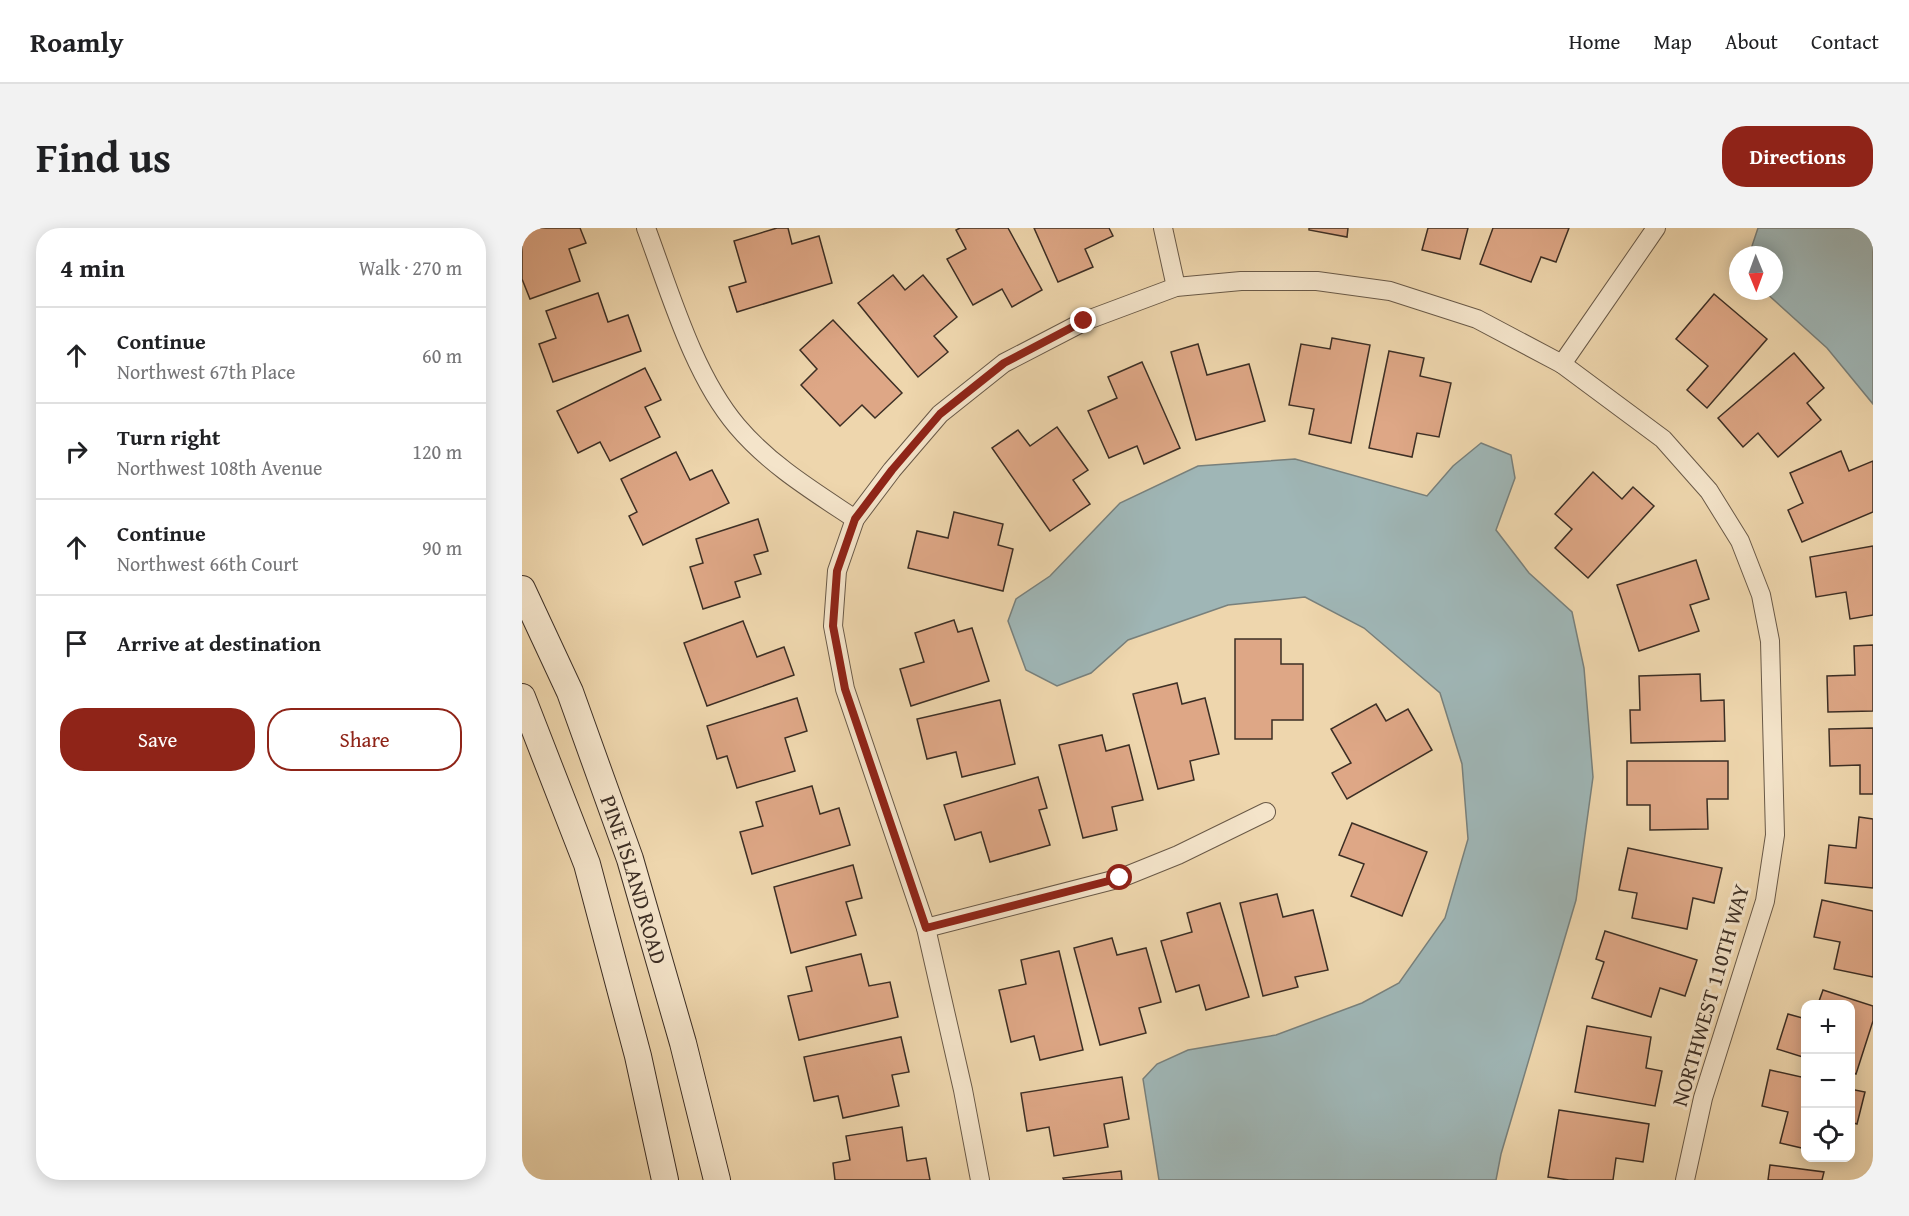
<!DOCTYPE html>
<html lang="en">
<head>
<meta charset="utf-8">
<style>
	body { margin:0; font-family:"Gentium Book Plus",serif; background:#f2f2f2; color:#202124 }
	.controls { position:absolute; right:18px; bottom:18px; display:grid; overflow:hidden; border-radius:12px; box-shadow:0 3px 15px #0003 }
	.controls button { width:54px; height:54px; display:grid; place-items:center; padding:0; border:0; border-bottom:2px solid #e0e0e0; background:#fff; color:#202124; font:30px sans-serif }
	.compass { position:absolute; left:1207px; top:18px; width:54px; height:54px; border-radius:50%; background:#fff; box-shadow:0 3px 15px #0003; rotate:179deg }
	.stop { position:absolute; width:18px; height:18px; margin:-14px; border:4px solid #8f2418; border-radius:50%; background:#fff }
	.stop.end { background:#8f2418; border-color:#fff; box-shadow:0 2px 6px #0008 }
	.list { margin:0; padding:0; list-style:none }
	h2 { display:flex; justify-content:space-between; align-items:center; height:78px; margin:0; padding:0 24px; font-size:26px }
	h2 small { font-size:20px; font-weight:400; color:#757577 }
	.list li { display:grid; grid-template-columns:39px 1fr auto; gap:18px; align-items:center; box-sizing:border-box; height:96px; padding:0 24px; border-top:2px solid #e0e0e0 }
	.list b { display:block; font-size:22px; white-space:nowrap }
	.list p { margin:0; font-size:20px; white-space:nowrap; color:#757577 }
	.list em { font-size:20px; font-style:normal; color:#757577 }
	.actions { display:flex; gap:12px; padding:18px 24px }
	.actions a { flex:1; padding:14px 0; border:2px solid #8f2418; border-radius:24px; text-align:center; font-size:21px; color:#8f2418 }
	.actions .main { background:#8f2418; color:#fff }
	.icon { flex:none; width:33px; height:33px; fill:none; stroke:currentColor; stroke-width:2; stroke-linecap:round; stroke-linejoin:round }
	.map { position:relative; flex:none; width:1351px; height:952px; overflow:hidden; border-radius:24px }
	header { display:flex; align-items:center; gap:36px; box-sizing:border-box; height:84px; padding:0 30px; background:#fff; border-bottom:2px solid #e0e0e0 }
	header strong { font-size:28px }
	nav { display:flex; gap:33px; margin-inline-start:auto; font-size:21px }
	.intro { display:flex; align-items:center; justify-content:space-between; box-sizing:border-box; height:144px; padding:0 36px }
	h1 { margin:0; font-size:42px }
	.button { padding:15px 27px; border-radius:24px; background:#8f2418; color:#fff; font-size:21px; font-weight:700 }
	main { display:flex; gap:36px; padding:0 36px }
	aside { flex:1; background:#fff; border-radius:24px; box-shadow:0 3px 15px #0003 }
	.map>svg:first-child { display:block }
</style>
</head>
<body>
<header>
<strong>Roamly</strong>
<nav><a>Home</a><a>Map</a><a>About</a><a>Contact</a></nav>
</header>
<div class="intro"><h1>Find us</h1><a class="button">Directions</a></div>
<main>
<aside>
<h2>4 min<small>Walk · 270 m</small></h2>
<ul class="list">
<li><svg class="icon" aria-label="ahead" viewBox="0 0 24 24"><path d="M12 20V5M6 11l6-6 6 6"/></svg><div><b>Continue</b><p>Northwest 67th Place</p></div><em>60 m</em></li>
<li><svg class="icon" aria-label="right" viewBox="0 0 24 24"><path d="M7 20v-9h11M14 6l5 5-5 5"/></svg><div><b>Turn right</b><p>Northwest 108th Avenue</p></div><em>120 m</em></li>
<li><svg class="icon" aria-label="ahead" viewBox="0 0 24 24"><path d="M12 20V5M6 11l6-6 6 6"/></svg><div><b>Continue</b><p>Northwest 66th Court</p></div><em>90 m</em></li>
<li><svg class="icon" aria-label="arrive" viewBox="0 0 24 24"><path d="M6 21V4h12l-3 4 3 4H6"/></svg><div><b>Arrive at destination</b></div></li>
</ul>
<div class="actions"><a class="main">Save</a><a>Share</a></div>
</aside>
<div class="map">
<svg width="1351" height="952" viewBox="0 0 1351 952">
	<rect width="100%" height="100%" fill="#eed6ad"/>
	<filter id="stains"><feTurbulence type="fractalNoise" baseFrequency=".00333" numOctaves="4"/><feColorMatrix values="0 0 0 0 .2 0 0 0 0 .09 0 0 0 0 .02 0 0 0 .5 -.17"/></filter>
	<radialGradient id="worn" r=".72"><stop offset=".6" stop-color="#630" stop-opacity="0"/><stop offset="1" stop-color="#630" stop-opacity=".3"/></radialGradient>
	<g fill="#9fb6b6" stroke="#78807c" stroke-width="1.5">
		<polygon points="1236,0 1351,0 1351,176 1305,120 1242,63 1252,63 1252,27 1227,27"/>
		<polygon points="959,215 989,227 993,250 974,302 1007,345 1050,384 1062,440 1071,549 1054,672 979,926 974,952 637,952 621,851 635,836 666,822 754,807 840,775 877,755 923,690 946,611 940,536 918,465 842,400 783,369 706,377 606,412 569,445 535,458 504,442 486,393 494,371 528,348 598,275 676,238 773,231 905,268 931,238"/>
	</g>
	<g fill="#dea786" stroke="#3d2f25" stroke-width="1.5">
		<polygon points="9,0 58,0 64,15 47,21 58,53 8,71 0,51 0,3"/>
		<polygon points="255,0 266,0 270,16 297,8 310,55 215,84 207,59 224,54 212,13"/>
		<polygon points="438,0 486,0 520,62 490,79 480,61 451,77 425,31 444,21 434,2"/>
		<polygon points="512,0 587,0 591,8 563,21 571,39 536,54"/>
		<polygon points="787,0 826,0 825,9 787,2"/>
		<polygon points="906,0 946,0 938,31 900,22"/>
		<polygon points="971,0 1047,0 1034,34 1019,29 1009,54 958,36"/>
		<polygon points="371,47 383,62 401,47 435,89 412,108 426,124 396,149 336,75"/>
		<polygon points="76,65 86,94 106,87 119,123 31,154 17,116 34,110 24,83"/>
		<polygon points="1192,66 1245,111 1185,180 1165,162 1186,138 1154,111"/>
		<polygon points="311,92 380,165 353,190 340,177 318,198 279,157 295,141 278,122"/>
		<polygon points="810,110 848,117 829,215 787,206 792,181 767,177 779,116 808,121"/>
		<polygon points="676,116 685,147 727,136 743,193 674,212 649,124"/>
		<polygon points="867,123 902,130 898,148 929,155 917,209 895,205 890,229 847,220"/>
		<polygon points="1272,125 1302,160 1285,175 1299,192 1256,229 1236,205 1221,219 1196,190"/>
		<polygon points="620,134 658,220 622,236 615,218 587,230 566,183 595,170 586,149"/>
		<polygon points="123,140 139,172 123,179 138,209 88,233 78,214 56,225 35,183"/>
		<polygon points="535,199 566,242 551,252 568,276 528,303 470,220 496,202 508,218"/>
		<polygon points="1319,223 1327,243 1351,233 1351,284 1280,314 1266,282 1281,275 1268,245"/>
		<polygon points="154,224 168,252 190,242 207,275 121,317 107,288 115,284 99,251"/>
		<polygon points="1071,244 1100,271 1111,259 1132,278 1066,350 1033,320 1050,301 1033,286"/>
		<polygon points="432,284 481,296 476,317 491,321 481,363 386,340 395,303 426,310"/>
		<polygon points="236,291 246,323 232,327 239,346 213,354 218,369 181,381 168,339 181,335 174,311"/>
		<polygon points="1351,318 1351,387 1328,391 1324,364 1294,369 1288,329"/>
		<polygon points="1174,332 1187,371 1168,377 1177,403 1117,423 1095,357"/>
		<polygon points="432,392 436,404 450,400 467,453 389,478 378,441 402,434 393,405"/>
		<polygon points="221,393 235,429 262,419 272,447 185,478 162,415"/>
		<polygon points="713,411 759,411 759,436 781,436 781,492 750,492 750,511 713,511"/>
		<polygon points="1351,417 1351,483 1306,484 1305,448 1333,447 1332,418"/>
		<polygon points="1178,446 1179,473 1202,472 1203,513 1109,515 1108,482 1118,482 1117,448"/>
		<polygon points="655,455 660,476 683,470 697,526 668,533 672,552 636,561 611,466"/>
		<polygon points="275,470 285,503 263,510 273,543 215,560 205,528 195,531 185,498"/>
		<polygon points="478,472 493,536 440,549 434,524 405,531 395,491"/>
		<polygon points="854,476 864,493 886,481 910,522 825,571 810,545 829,535 809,501"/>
		<polygon points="1351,500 1351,566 1338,566 1338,537 1308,538 1307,501"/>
		<polygon points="580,507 584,523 607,517 621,572 590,579 595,602 561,610 537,517"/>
		<polygon points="1105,533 1206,533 1206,571 1185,571 1186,601 1128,602 1128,577 1105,577"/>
		<polygon points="516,549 525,580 517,582 528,617 468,634 459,604 433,612 422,577"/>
		<polygon points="290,558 298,586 317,580 328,617 230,646 218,604 241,598 234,574"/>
		<polygon points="1337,589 1351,591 1351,660 1303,655 1307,617 1334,620"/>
		<polygon points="830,595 905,624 880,688 829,668 842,636 817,627"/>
		<polygon points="1106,620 1200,640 1192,675 1171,670 1165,701 1110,690 1115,665 1097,662"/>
		<polygon points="331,637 340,670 324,674 334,707 269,725 252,659"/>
		<polygon points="755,666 761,689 791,682 806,742 773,749 776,759 741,768 718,675"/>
		<polygon points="1300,672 1351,683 1351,749 1312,741 1318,714 1292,709"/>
		<polygon points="698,675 727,769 684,782 677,757 654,764 639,713 670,704 665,685"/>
		<polygon points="1083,703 1175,732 1163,768 1138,760 1129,789 1070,770 1082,734 1074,731"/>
		<polygon points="590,710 595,727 624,720 639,774 617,780 624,805 578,817 552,720"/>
		<polygon points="537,723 561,822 518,832 512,808 489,814 477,762 504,756 499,732"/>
		<polygon points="339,726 347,758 368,754 376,789 277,812 266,768 290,763 284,739"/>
		<polygon points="1301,762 1351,778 1351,793 1334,846 1328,844 1328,776 1296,776"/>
		<polygon points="1266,786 1284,791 1284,830 1255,821"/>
		<polygon points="1065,798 1129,809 1124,840 1140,843 1133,878 1053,864"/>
		<polygon points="379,809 387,844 370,847 377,878 321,890 316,868 292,873 282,829"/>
		<polygon points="1248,842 1284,850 1284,921 1258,915 1266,884 1240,878"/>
		<polygon points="600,849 607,891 582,896 586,919 532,928 527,899 505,903 499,865"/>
		<polygon points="1328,861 1343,864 1335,896 1328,894"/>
		<polygon points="1037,882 1127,896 1121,934 1094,930 1091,952 1047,952 1026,949"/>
		<polygon points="380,899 385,933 404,930 408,952 313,952 311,935 328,932 324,908"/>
		<polygon points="1248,937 1302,944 1300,952 1246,952"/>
		<polygon points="599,943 600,952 542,952 541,950"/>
	</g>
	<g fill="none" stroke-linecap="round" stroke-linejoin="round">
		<g stroke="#695947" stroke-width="20">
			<g id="minor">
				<path d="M124,0C148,64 171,146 215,198C248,237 291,263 333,291"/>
				<polyline points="641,0 654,59"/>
				<polyline points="1040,136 1134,0"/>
				<polyline points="404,700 599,650 656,627 744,584"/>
				<polyline points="458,952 441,862 404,700 323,461 311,398 315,343 333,291 370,242 418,186 482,135 563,93 654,59 719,53 795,53 868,63 955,91 1040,136 1141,211 1187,263 1218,313 1239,367 1248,413 1253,607 1243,673 1181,870 1163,952"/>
			</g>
		</g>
		<g stroke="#3d2f25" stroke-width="28">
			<g id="secondary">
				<path id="s1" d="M0,361L48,464L108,631L161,815L195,952"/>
				<polyline points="0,469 65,636 116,828 143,952"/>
			</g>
		</g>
		<use href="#minor" stroke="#f4e4ca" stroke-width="18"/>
		<use href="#secondary" stroke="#f4e4ca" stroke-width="26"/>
	</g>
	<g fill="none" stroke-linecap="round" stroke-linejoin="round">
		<polyline stroke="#8f2418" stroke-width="8" points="562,93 482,135 418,186 370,242 333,291 315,343 311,398 323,461 404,700 598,650"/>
	</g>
	<g text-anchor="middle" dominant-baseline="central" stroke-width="6" stroke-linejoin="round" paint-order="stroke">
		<g font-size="22" fill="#3d2f25" stroke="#f4e4ca">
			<text stroke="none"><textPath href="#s1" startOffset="312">PINE ISLAND ROAD</textPath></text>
			<text transform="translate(1188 767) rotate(-74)">NORTHWEST 110TH WAY</text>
		</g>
	</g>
	<rect width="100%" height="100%" filter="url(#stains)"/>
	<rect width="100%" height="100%" fill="url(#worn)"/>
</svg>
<div class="controls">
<button>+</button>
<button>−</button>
<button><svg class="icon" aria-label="locate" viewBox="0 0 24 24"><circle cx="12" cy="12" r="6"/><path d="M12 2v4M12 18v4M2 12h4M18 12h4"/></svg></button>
</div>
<svg class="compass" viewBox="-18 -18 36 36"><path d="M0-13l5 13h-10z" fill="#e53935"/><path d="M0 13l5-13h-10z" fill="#757577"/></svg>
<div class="stop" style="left:598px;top:650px"></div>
<div class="stop end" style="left:562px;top:93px"></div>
</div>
</main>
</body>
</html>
